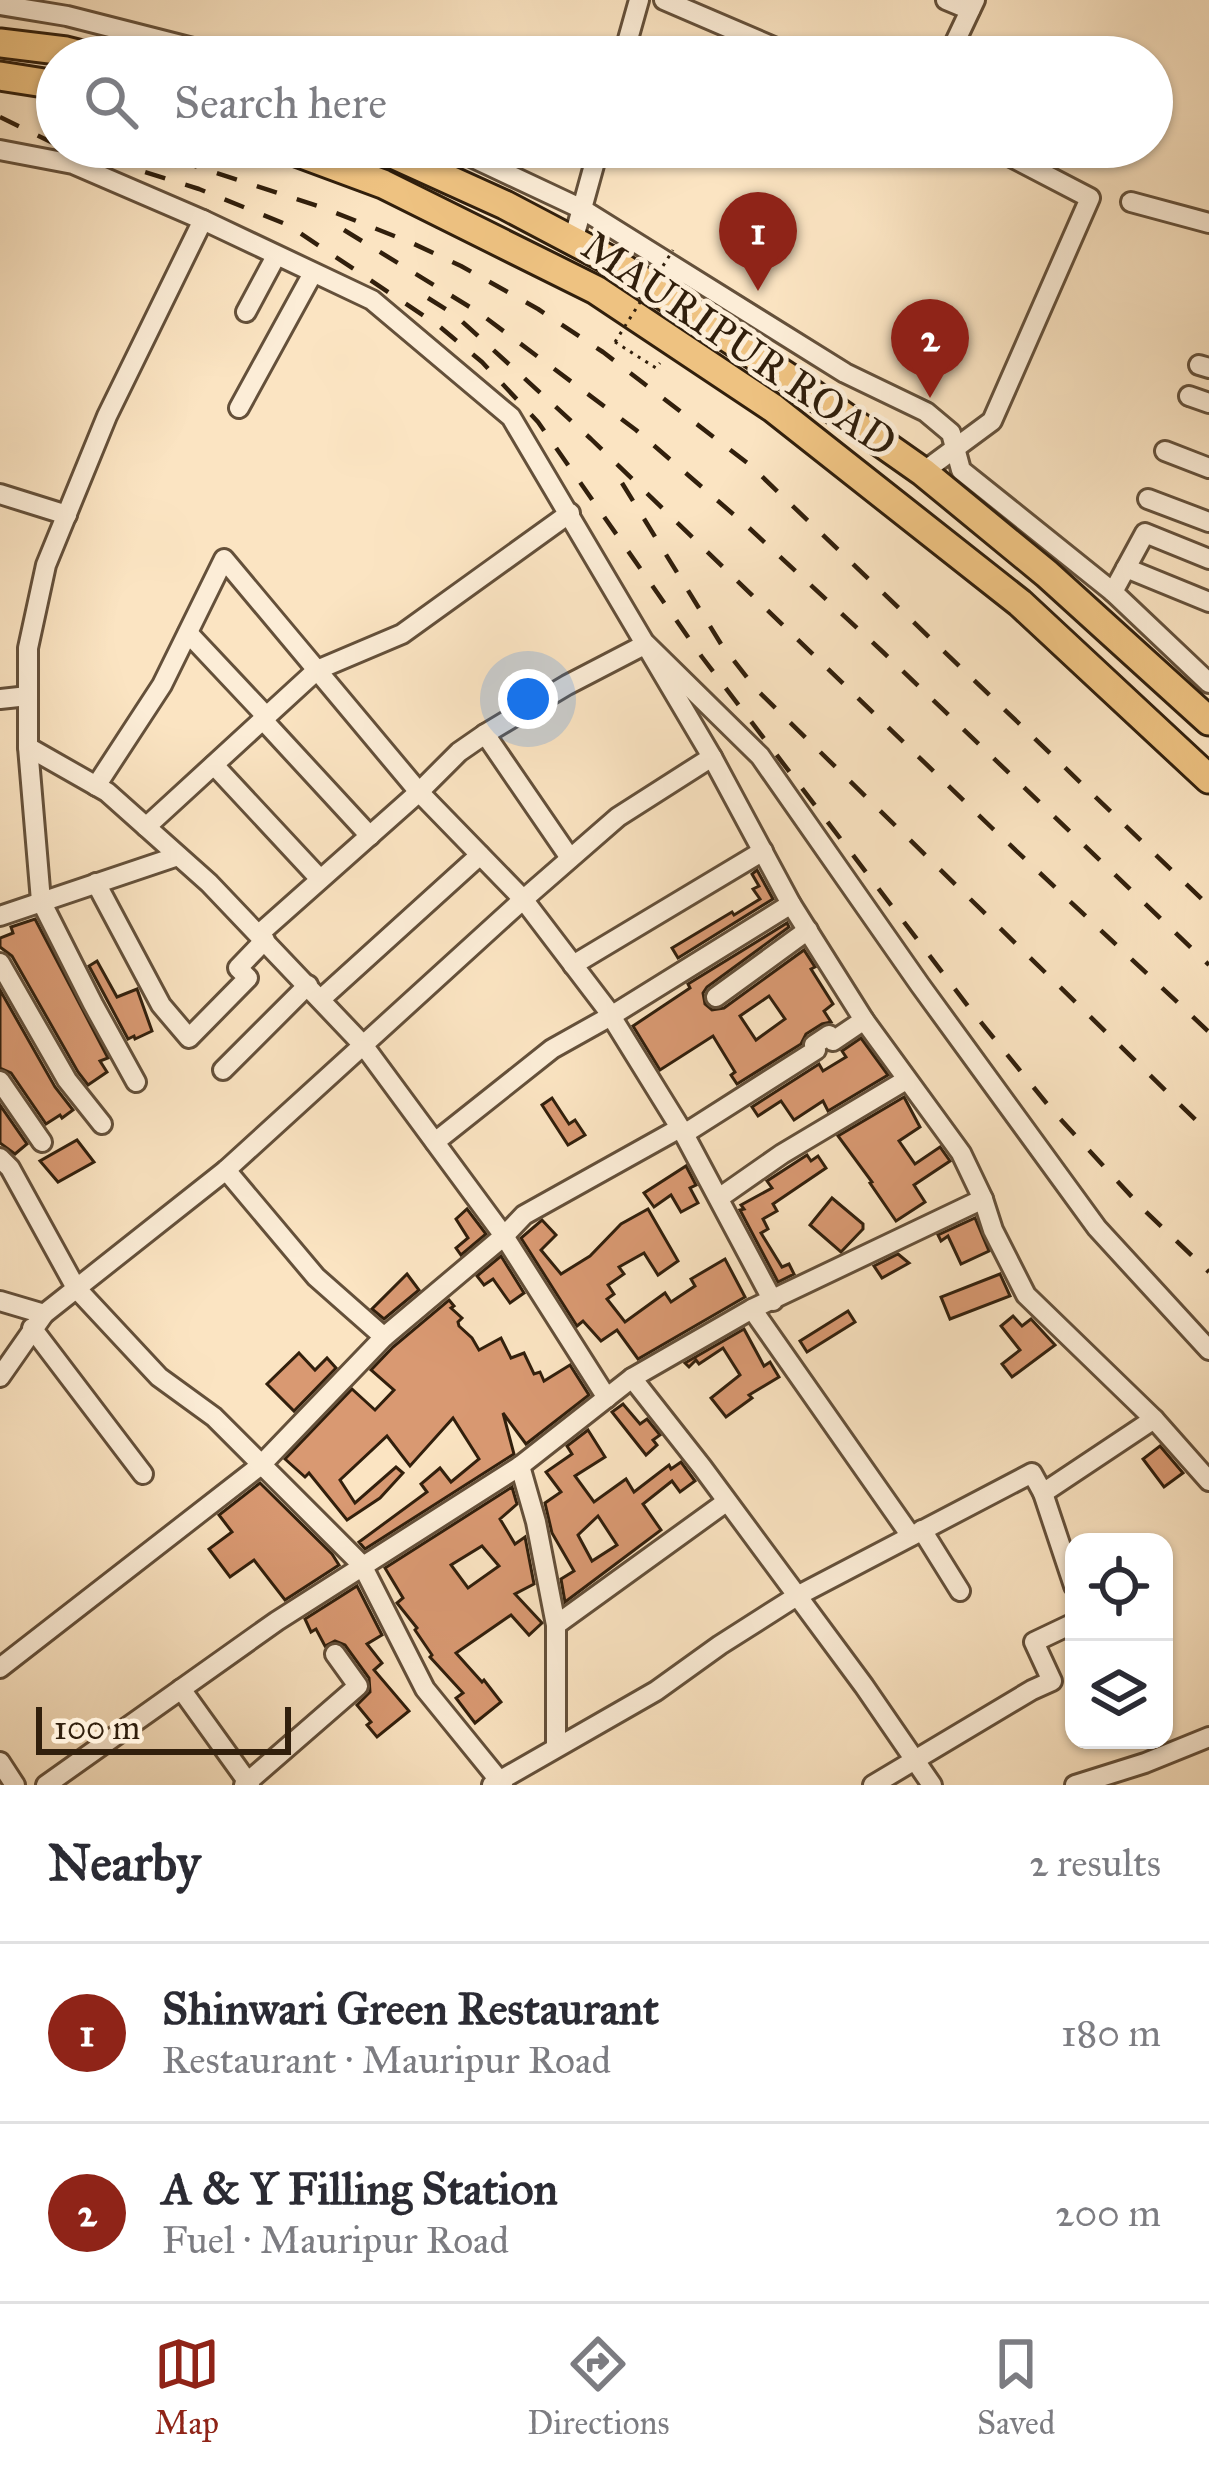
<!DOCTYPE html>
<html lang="en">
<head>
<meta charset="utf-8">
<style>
	body { margin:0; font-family:"IM FELL Great Primer",serif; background:#f7f7f7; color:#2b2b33 }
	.controls { position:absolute; right:36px; bottom:36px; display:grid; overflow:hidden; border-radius:24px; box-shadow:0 3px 9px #0004 }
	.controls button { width:108px; height:108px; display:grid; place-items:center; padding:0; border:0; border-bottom:3px solid #e1e1e2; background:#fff; color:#2b2b33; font:60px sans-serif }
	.scale { position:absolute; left:36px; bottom:30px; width:255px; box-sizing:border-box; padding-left:12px; border:6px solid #311f0c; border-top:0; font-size:33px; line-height:42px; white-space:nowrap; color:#311f0c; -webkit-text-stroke:9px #fcedd7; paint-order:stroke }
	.you { position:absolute; left:528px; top:699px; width:42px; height:42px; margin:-30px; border:9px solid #fff; border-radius:50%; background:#1a73e8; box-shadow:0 0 0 18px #1a73e833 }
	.badge { display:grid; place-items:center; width:78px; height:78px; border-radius:50%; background:#8f2418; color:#fff; font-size:39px; font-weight:700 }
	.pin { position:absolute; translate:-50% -99px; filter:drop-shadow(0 3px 6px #0008) }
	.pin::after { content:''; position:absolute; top:63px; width:42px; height:36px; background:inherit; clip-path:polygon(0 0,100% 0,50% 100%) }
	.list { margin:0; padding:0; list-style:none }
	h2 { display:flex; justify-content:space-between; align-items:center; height:156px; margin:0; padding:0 48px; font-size:51px }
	h2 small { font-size:39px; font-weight:400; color:#7c7c81 }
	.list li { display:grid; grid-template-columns:78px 1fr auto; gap:36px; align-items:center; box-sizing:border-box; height:180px; padding:0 48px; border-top:3px solid #e1e1e2 }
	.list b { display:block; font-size:45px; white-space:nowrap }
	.list p { margin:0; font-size:39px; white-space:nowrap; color:#7c7c81 }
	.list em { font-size:39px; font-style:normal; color:#7c7c81 }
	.icon { flex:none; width:66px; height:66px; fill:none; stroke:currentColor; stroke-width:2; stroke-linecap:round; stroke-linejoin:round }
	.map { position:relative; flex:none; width:1209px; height:1785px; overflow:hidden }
	.search { position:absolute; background:#fff; box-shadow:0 3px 9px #0004; left:36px; right:36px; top:36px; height:132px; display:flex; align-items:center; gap:30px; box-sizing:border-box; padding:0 42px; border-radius:66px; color:#7c7c81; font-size:45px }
	.sheet { height:516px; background:#fff }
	nav { display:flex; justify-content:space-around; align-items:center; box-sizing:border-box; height:168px; border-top:3px solid #e1e1e2; background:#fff; font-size:33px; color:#7c7c81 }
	nav a { display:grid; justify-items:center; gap:6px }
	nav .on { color:#8f2418 }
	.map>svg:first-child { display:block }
</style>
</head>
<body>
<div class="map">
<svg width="1209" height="1785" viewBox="0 0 1209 1785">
	<rect width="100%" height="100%" fill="#fbe4c2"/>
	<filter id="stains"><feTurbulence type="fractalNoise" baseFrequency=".00167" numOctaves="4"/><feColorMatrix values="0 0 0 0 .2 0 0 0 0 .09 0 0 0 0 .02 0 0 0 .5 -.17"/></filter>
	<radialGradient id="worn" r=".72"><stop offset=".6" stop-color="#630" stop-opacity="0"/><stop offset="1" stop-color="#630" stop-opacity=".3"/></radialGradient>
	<g fill="#d99972" stroke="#311f0c" stroke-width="3" fill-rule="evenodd">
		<polygon points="757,870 773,899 678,958 672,948 732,912 734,915 760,899 753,889 759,886 752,874"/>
		<polygon points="35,919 108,1058 100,1061 107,1072 88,1085 78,1072 12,956 0,947 0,938 13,933 11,927"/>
		<path d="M787,923L789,927L707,987L703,993L705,1004L712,1010L724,1008L804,950L815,967L811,969L833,1004L824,1011L831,1022L822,1024L806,1034L801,1044L737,1084L731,1075L735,1072L713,1036L660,1070L633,1026L690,988L688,984ZM769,996L785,1019L756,1040L740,1016Z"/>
		<polygon points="97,961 117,997 137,989 152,1031 135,1039 134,1036 128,1039 89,966"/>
		<polygon points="0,990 55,1087 73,1110 62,1118 60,1115 46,1124 11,1073 0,1068"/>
		<polygon points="861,1038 888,1075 828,1111 823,1101 794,1120 781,1101 758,1116 752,1107 819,1064 823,1071 846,1057 842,1051"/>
		<polygon points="904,1097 920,1127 899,1141 915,1164 940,1147 950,1161 914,1185 925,1202 896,1221 870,1183 872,1182 838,1136"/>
		<polygon points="552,1098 569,1124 575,1120 585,1135 568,1145 542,1105"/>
		<polygon points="0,1105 27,1144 15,1154 0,1143"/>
		<polygon points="77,1140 94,1162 58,1182 40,1161"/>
		<polygon points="807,1155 811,1161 818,1156 826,1168 773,1204 777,1211 763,1219 768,1229 761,1233 782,1267 789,1264 794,1274 778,1282 740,1210 744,1209 741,1205 772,1188 767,1181"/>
		<polygon points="686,1166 696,1185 690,1188 698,1203 681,1212 671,1195 654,1207 644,1193"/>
		<polygon points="832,1198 863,1224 863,1229 841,1252 810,1225"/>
		<polygon points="467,1209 486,1234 461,1255 456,1248 468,1238 456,1219"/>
		<polygon points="648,1209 678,1261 658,1275 644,1253 619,1267 624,1274 608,1285 614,1294 607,1299 625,1322 665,1293 671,1302 695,1286 691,1279 725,1259 745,1297 638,1359 617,1330 601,1341 583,1321 577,1326 521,1238 542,1220 556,1235 541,1250 561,1274 590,1256 621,1224"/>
		<polygon points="975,1218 989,1251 961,1264 948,1236 941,1241 938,1235"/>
		<polygon points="898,1254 909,1263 882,1278 874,1266"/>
		<polygon points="501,1256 524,1293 510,1303 493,1279 484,1285 477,1276"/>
		<polygon points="407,1274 419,1290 384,1319 372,1309"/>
		<polygon points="1000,1274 1010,1296 950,1319 941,1297"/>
		<polygon points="449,1300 454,1306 451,1308 462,1318 458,1322 459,1326 472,1338 479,1350 501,1338 511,1358 524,1353 534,1374 540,1372 544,1381 570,1365 589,1395 526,1444 503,1413 514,1454 365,1549 359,1542 427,1492 421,1484 440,1468 451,1482 479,1459 453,1418 410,1466 387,1436 340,1480 355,1503 396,1467 403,1473 380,1498 347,1520 309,1473 305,1477 285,1459 352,1389 375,1410 394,1390 371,1370 393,1347"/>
		<polygon points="848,1311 855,1322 807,1352 800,1341"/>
		<polygon points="1013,1316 1022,1326 1031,1319 1055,1345 1012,1377 1002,1364 1020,1350 1001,1326"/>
		<polygon points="744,1329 764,1366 770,1362 779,1377 749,1395 752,1398 726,1417 711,1398 740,1375 723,1348 699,1364 696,1360 689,1367 685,1363"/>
		<polygon points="299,1353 315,1370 327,1358 336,1368 294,1411 267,1384"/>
		<polygon points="623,1404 640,1424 647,1419 660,1435 653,1440 657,1445 646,1455 612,1412"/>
		<path d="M588,1430L605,1457L575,1476L594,1502L626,1479L634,1492L669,1465L671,1469L681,1462L695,1481L680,1492L672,1481L643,1504L661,1530L565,1602L561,1579L574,1571L552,1533L545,1503L561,1492L546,1472L572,1454L567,1446ZM598,1516L617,1545L592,1561L578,1535Z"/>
		<polygon points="1160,1446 1183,1473 1164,1487 1143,1459"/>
		<polygon points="260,1483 332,1554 339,1565 285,1600 254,1560 230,1577 209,1549 232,1532 219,1515"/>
		<path d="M512,1487L517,1504L500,1519L515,1544L525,1537L534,1584L515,1594L542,1623L529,1635L511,1615L456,1653L482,1682L484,1680L501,1702L475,1723L456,1698L463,1693L430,1657L432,1655L415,1630L417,1628L397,1603L403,1598L385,1568ZM482,1546L499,1566L468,1588L451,1565Z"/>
		<polygon points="357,1586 382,1635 367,1644 382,1663 374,1670 409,1711 377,1737 367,1725 371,1722 357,1705 370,1692 369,1678 345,1645 335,1641 325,1646 316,1629 311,1632 305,1619"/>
	</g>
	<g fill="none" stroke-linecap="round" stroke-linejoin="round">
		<g stroke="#64503a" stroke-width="24">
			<g id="minor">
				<polyline points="664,0 797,57"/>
				<polyline points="946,0 970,10"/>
				<polyline points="0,5 67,16 228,57"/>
				<polyline points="623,57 639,0"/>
				<polyline points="948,57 975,0"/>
				<polyline points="450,147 582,209 845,373 926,412 951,433 961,470 1113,592 1209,683"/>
				<polyline points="0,150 73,164 203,220 372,300 511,417 712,757 791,904 864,1020 961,1153 983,1199 993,1230 1026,1295 1154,1419 1209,1481"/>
				<polyline points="1131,202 1209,223"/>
				<polyline points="573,241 599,147"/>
				<polyline points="246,312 276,256"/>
				<polyline points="1199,365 1209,368"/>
				<polyline points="1189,396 1209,403"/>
				<polyline points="239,408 313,273"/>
				<polyline points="1165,451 1209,468"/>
				<polyline points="923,472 992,421 1090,198 992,147"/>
				<polyline points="0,494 67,515"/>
				<polyline points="1148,499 1209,522"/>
				<polyline points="1126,568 1209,602"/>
				<polyline points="1113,592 1145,533 1209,559"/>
				<polyline points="188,633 267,717"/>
				<polyline points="0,699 28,696"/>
				<polyline points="263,720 370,836"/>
				<polyline points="485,734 570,858"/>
				<polyline points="28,747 107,792 209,883 364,1046 504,1236 607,1398"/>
				<polyline points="214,765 320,879"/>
				<polyline points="96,786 162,685 224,559 419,792 523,899 606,1008 684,1134 773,1301"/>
				<polyline points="146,827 317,670 402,634 570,513"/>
				<polyline points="96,883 161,1005 189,1038 248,978 238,968 265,940"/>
				<polyline points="0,916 178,856"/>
				<polyline points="259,934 419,792 459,752 485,734 567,685 646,644 760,756 920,985 1097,1228 1209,1350"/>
				<polyline points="0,963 67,1080 102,1124"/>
				<polyline points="573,965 763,851"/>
				<polyline points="716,997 808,930"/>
				<polyline points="321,999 480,855"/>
				<polyline points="223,1070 308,985"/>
				<polyline points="0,1081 42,1142"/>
				<polyline points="136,1082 93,1004 41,901 28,747 28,648 46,565 107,416 203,220"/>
				<polyline points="684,1134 816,1050 814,1045 829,1035 833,1041 864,1020"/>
				<polyline points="435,1142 552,1049 611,1016 791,904"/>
				<polyline points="0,1158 10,1168 76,1288 159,1377 214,1417 362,1565 425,1689 503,1785"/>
				<polyline points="226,1170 316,1277 384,1337"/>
				<polyline points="719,1198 782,1154 906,1080"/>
				<polyline points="0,1301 44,1314"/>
				<polyline points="752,1309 911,1536"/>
				<polyline points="32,1328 143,1474"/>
				<polyline points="0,1377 44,1314 226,1170 517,905 618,817 712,757"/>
				<polyline points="632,1378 702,1467 864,1686 932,1785"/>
				<polyline points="520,1466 536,1522 556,1625 556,1746"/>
				<polyline points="1043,1493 1074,1586"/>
				<polyline points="922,1530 960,1591"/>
				<polyline points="556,1625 726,1502"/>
				<polyline points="0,1668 261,1465 384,1337 504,1236 524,1215 680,1128"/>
				<polyline points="181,1689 250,1785"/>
				<polyline points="0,1762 15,1785"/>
				<polyline points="46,1785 277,1621 520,1466 632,1378 752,1309 983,1199"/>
				<polyline points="244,1785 358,1686 335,1654"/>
				<polyline points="492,1785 656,1691 720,1645 797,1596 1032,1473 1043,1493 1154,1419"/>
				<polyline points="873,1785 1032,1690 1052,1681 1034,1642 1074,1623"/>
				<polyline points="1075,1785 1145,1763 1209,1737"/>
			</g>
		</g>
		<g stroke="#311f0c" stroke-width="33">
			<g id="highway">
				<polyline points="0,43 66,51 90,57"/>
				<polyline points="0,76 57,85"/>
				<polyline points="283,147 383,184 596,290 773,408 1020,603 1209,779"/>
				<polyline points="377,147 505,205 615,263 795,382 923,472 1047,574 1209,721"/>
			</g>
		</g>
		<polyline stroke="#311f0c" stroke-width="3" stroke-dasharray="3 6" stroke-linecap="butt" points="615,342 656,368 660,363"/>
		<use href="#minor" stroke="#fcedd7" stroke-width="18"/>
		<use href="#highway" stroke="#eec281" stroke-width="27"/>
		<g stroke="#311f0c" stroke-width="4.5" stroke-dasharray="21 21" stroke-linecap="butt">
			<polyline points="0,117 57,145"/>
			<polyline points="65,147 199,189 288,225 439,326 482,362 538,422 702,657 971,1010 1052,1110 1144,1210 1209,1272"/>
			<polyline points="137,147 321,207 412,243 461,266 538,309 603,352 750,465 1209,906"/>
			<polyline points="344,230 478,312 636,430 747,526 884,653 1209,965"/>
			<polyline points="428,298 455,315 591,439 991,827 1209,1032"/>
			<polyline points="622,483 721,644 756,689 1209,1133"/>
		</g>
		<polyline stroke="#311f0c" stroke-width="3" stroke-dasharray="3 6" stroke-linecap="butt" points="615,342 673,250"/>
	</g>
	<g text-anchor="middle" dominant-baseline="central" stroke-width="10" stroke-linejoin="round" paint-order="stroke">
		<g font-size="42" fill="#311f0c" stroke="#fcedd7">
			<text transform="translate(739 344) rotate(34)">MAURIPUR ROAD</text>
		</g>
	</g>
	<rect width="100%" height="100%" filter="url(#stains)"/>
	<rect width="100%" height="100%" fill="url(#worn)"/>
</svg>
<div class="controls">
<button><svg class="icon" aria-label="locate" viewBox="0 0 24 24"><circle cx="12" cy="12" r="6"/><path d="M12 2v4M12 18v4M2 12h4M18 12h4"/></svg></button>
<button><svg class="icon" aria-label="layers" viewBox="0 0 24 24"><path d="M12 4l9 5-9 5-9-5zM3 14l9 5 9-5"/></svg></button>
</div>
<div class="scale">100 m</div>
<div class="you"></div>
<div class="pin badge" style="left:758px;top:291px">1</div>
<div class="pin badge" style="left:930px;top:398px">2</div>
<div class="search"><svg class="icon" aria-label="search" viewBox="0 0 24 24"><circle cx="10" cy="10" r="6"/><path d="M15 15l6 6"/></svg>Search here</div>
</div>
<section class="sheet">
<h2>Nearby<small>2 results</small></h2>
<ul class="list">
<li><span class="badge">1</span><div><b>Shinwari Green Restaurant</b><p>Restaurant · Mauripur Road</p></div><em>180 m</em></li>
<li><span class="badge">2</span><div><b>A &amp; Y Filling Station</b><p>Fuel · Mauripur Road</p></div><em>200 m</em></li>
</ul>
</section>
<nav>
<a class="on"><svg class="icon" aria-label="map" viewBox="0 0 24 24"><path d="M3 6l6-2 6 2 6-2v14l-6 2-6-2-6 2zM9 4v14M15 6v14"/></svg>Map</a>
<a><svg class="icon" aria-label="directions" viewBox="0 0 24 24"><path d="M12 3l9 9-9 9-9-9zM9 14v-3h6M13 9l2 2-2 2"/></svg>Directions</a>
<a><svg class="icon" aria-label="saved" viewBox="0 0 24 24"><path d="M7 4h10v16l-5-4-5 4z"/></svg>Saved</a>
</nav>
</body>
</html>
